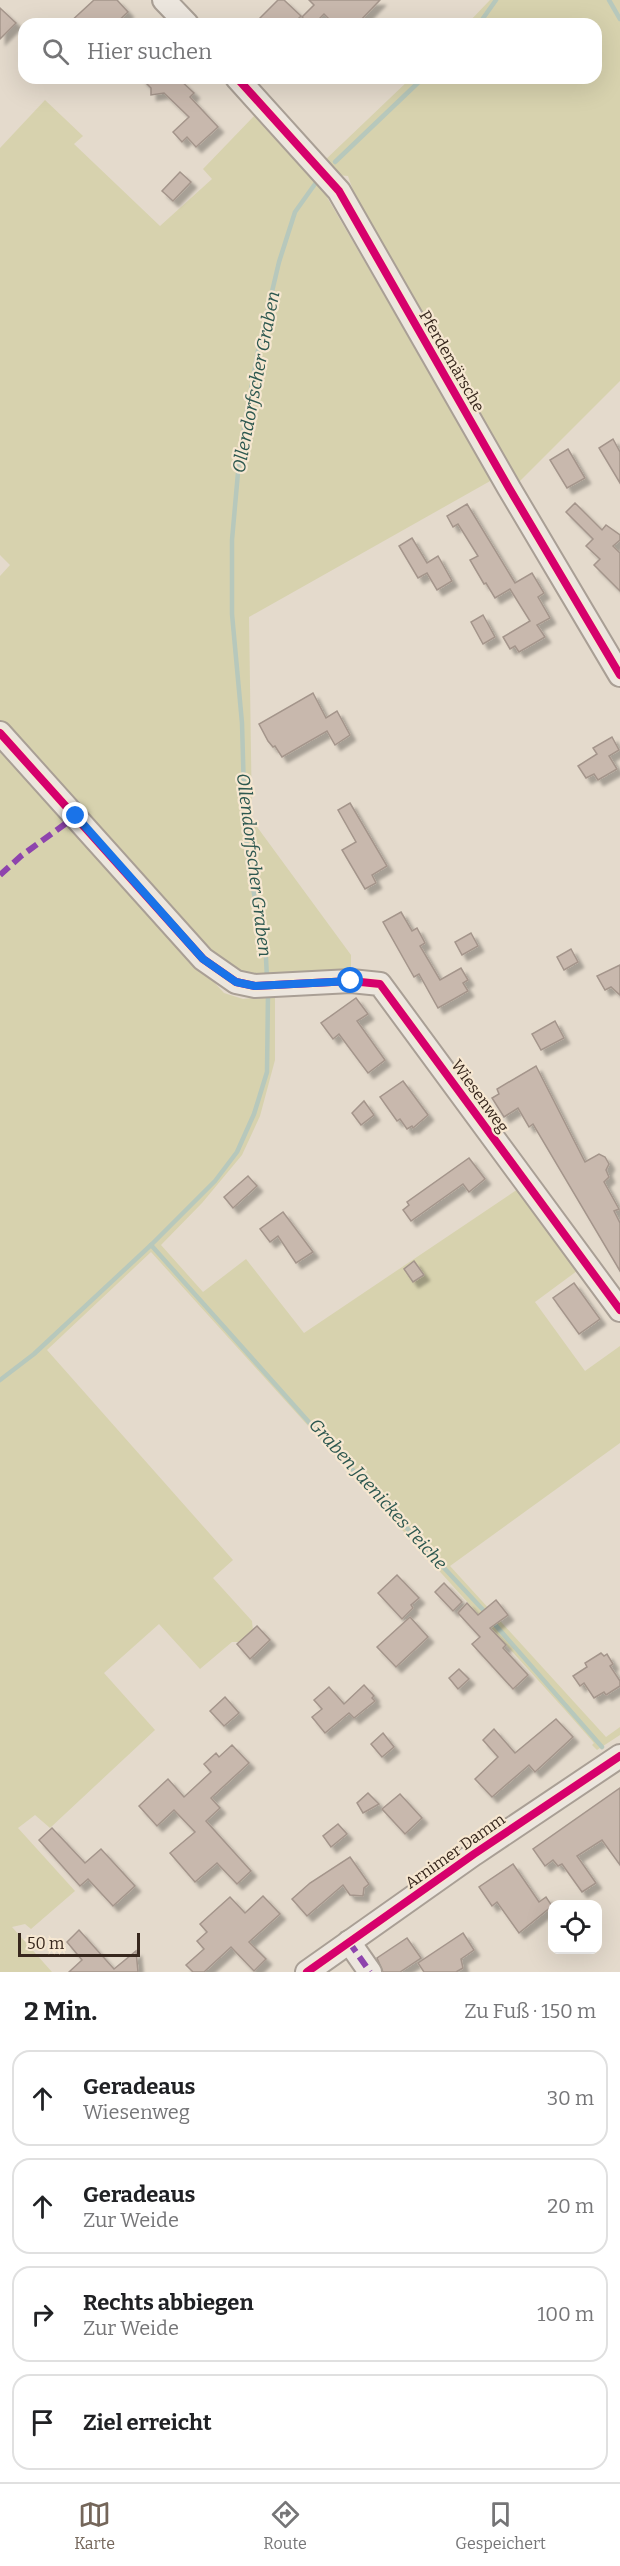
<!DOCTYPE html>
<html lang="de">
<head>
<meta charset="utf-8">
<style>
	body { margin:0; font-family:Bitter,serif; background:#f2f2f2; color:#202124 }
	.controls { position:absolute; right:18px; bottom:18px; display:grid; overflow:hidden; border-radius:12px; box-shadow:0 6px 24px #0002 }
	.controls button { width:54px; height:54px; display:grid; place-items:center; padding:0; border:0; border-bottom:2px solid #e0e0e0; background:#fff; color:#202124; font:30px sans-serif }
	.scale { position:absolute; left:18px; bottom:15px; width:122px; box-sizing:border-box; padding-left:6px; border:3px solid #37271d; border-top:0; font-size:16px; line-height:21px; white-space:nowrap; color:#37271d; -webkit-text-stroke:4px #f6e7d1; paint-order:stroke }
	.stop { position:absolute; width:18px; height:18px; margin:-14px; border:4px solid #1a73e8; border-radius:50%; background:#fff }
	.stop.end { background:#1a73e8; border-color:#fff; box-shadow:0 2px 6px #0008 }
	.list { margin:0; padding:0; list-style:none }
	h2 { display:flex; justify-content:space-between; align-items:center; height:78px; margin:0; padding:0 24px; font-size:26px }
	h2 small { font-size:20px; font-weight:400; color:#757577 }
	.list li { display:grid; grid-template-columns:39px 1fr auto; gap:18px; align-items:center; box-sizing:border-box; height:96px; margin:0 12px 12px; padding:0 12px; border:2px solid #e0e0e0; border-radius:18px }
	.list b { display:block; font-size:22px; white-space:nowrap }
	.list p { margin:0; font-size:20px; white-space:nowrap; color:#757577 }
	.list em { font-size:20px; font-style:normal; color:#757577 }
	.icon { flex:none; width:33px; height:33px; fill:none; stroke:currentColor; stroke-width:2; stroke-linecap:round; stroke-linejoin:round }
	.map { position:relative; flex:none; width:620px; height:1972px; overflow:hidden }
	.search { position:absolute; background:#fff; box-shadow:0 6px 24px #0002; left:18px; right:18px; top:18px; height:66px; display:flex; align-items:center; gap:15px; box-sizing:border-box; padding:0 21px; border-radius:18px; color:#757577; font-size:22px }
	.sheet { height:510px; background:#fff }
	nav { display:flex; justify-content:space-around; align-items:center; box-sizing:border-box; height:84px; border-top:2px solid #e0e0e0; background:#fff; font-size:16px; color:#757577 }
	nav a { display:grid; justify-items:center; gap:3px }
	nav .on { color:#74665a }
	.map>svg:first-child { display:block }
</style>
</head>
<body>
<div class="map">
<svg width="620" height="1972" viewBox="0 0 620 1972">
	<defs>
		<filter id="shadow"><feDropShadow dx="5.5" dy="5.5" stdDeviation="1.5" flood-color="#0004"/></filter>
	</defs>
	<rect width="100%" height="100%" fill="#e4dacc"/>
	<g fill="#d7d2ae">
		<polygon points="490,0 620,0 620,381 517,484 356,199 348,176 337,175 323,162 411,78 596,78 596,24 467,24"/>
		<polygon points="45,100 83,136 74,144 160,226 212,179 203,169 255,115 321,187 492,480 249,617 252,820 351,955 351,973 242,976 215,955 0,721 0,576 10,565 0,555 0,148"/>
		<polygon points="0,748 224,993 243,999 275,995 275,1060 260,1116 242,1155 202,1203 161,1245 203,1292 246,1259 304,1333 521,1187 581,1268 535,1302 585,1371 620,1346 620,1443 450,1566 606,1737 620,1727 620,1735 597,1750 592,1745 594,1743 565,1710 151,1252 47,1350 233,1560 213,1578 252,1621 253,1631 240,1642 232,1642 200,1669 159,1624 104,1673 155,1730 50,1828 35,1815 18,1828 75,1891 31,1929 25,1924 12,1927 52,1972 0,1972"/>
	</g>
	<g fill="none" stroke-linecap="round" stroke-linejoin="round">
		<g stroke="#b7c8bc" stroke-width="4.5">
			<polyline points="609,0 620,19"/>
			<polyline points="479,24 496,0"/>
			<polyline points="335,162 423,78"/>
			<polyline points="267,979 266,958 250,872 245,829 242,723 232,614 232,540 240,450 258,351 279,262 295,212 315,184"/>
			<polyline points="151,1245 324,1439 486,1613"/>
			<polyline points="0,1380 34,1354 151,1245 215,1181 237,1152 254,1114 267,1072 268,993"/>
			<polyline points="491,1620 602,1747"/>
		</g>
	</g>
	<g fill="#c8b8ad" stroke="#a4958b" stroke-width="1.5" filter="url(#shadow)">
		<polygon points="94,0 117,0 128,12 115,24 68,24"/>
		<polygon points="278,0 284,0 301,16 293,24 254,24"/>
		<polygon points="309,0 380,0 357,24 334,24 324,14 314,24 309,24 302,17 314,5"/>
		<polygon points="0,8 16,23 0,39"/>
		<polygon points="141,78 178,78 194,93 190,97 218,127 196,147 187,137 182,142 173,132 189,117 164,93 151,95 151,88"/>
		<polygon points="180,172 191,182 173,201 162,191"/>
		<polygon points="613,439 620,452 620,483 599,448"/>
		<polygon points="568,449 585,478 567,488 550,460"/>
		<polygon points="575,503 602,530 606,525 620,535 620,540 613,546 620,553 620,591 594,565 600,559 586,546 593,539 566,512"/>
		<polygon points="467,504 515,583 532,573 544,593 538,597 550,618 537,625 545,637 519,652 515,646 510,649 503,637 530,621 510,589 495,598 486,583 484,584 470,560 478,556 458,524 453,527 447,516"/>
		<polygon points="412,538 427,563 438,556 452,581 437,590 427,573 418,578 399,546"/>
		<polygon points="483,615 495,637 483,644 471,622"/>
		<polygon points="313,693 326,718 337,711 350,735 335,745 327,731 282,757 275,746 273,747 268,741 259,724"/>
		<polygon points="612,737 619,750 609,756 617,769 598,780 594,774 586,778 578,766 597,754 593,748"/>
		<polygon points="350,803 387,866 372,875 376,883 365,889 342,850 356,842 338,810"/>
		<polygon points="401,912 412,931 417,928 425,943 420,946 440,980 461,968 468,980 463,983 468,991 438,1008 419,974 414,977 383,922"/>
		<polygon points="471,933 478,946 462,955 455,942"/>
		<polygon points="571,949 578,962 564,970 557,957"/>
		<polygon points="620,965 620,995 611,987 605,990 597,976"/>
		<polygon points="356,998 368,1014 357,1021 385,1060 368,1073 339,1034 333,1039 321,1023"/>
		<polygon points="555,1021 564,1038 541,1050 532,1034"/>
		<polygon points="536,1066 585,1162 599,1154 605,1157 609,1164 606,1170 609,1177 604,1182 619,1209 614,1211 620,1223 620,1271 533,1124 529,1127 518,1108 504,1117 492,1098 499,1094 497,1089"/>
		<polygon points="403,1081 428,1115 413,1128 412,1126 407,1129 400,1119 397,1121 380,1097"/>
		<polygon points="364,1101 374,1115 361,1125 352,1113"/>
		<polygon points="469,1158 485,1179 469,1192 463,1184 411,1221 403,1210 409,1205 407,1202"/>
		<polygon points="248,1176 257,1186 233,1208 224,1197"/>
		<polygon points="283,1212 313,1252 296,1263 278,1236 270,1242 260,1229"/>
		<polygon points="414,1261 424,1275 413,1282 404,1269"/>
		<polygon points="574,1283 600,1319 579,1334 553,1298"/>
		<polygon points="397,1575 419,1598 411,1605 413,1608 402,1619 378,1593"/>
		<polygon points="444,1583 462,1602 453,1611 435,1592"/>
		<polygon points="496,1600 508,1615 490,1628 506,1645 503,1648 528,1675 513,1689 472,1644 480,1637 458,1613 467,1603 478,1615"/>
		<polygon points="410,1617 428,1637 396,1667 377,1647"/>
		<polygon points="257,1626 270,1640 250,1659 237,1644"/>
		<polygon points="601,1653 604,1656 607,1654 613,1664 610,1666 620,1681 620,1686 606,1695 604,1692 594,1698 584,1683 580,1686 573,1676 587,1667 585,1663"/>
		<polygon points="459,1669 469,1679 458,1689 449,1678"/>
		<polygon points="364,1685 374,1696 372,1698 375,1701 354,1718 349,1713 325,1733 312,1717 322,1709 314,1700 329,1687 344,1704"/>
		<polygon points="225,1697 239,1713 224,1726 210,1711"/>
		<polygon points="556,1719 573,1737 535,1772 529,1765 492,1797 475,1779 498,1757 483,1740 494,1729 515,1753"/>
		<polygon points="383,1733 394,1747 382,1757 371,1744"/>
		<polygon points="232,1745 249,1763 211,1798 220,1808 206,1821 251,1871 237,1884 217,1863 195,1882 170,1853 195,1832 174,1810 157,1826 139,1806 168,1779 184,1797 211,1772 204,1764 216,1753 219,1757"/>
		<polygon points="620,1788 620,1865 602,1840 577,1856 596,1883 582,1892 562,1864 558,1866 553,1860 545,1866 533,1849"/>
		<polygon points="368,1793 379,1804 363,1813 357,1803"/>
		<polygon points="400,1794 422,1818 405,1834 382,1809"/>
		<polygon points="338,1824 347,1834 331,1847 323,1836"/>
		<polygon points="52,1828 85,1863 101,1849 135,1886 113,1906 88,1879 80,1886 39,1840"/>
		<polygon points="350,1857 369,1884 364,1888 363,1896 350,1895 343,1885 307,1916 292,1899 310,1883"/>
		<polygon points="513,1864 539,1902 546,1897 552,1906 519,1933 497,1902 492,1906 479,1887"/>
		<polygon points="263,1896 280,1914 249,1942 266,1959 254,1971 231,1947 204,1972 193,1972 186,1965 204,1949 197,1941 207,1932 200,1924 230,1897 245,1913"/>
		<polygon points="79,1930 114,1969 136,1951 138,1972 69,1972 82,1960 67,1942"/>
		<polygon points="463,1933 474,1950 461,1959 463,1968 456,1972 424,1972 418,1963"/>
		<polygon points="407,1938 421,1958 400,1972 383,1972 377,1958"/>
	</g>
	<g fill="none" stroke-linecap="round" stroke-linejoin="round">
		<g stroke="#a99f95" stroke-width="26">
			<g id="minor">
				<polyline points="164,0 187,24"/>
				<polyline points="237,78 339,191 509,488 620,675"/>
				<polyline points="0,733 203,959 236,982 255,986 351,981 380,984 620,1310"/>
				<polyline points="349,1942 370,1972"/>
				<polyline points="307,1972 474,1854 620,1756"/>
			</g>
		</g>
		<use href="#minor" stroke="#ece6de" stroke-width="22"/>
		<g stroke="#8e44ad" stroke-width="6" stroke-dasharray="12 6" stroke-linecap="butt">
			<polyline points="0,875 21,856 76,816"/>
			<polyline points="349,1942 370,1972"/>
		</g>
		<g stroke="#f6e7d1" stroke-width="11">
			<g id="cycleway">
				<polyline points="237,78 339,191 509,488 620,675"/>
				<polyline points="0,733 203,959 236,982 255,986 351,981 380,984 620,1310"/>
				<polyline points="307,1972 474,1854 620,1756"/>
			</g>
		</g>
		<use href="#cycleway" stroke="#d6006c" stroke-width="8"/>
	</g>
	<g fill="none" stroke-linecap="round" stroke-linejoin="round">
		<polyline stroke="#1a73e8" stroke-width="8" points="76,816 203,959 236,982 255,986 351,981"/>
	</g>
	<g text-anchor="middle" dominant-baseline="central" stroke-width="4.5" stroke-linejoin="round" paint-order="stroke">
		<g font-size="16" fill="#37271d" stroke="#f6e7d1">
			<text transform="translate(452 361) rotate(60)">Pferdemärsche</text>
			<text transform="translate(480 1096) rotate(54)">Wiesenweg</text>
			<text transform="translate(455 1851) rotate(-35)">Arnimer Damm</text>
		</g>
		<g font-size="18" font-style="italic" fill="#2c574f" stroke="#f6e7d1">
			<text transform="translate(256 382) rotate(-79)">Ollendorfscher Graben</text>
			<text transform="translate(254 865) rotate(83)">Ollendorfscher Graben</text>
			<text transform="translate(378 1494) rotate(48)">Graben Jaenickes Teiche</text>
		</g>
	</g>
</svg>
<div class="controls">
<button><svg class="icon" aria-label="locate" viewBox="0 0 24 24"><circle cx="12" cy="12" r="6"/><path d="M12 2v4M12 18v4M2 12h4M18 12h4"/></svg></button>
</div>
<div class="scale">50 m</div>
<div class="stop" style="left:351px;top:981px"></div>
<div class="stop end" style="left:76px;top:816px"></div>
<div class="search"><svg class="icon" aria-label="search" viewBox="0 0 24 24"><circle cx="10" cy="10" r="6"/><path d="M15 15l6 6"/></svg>Hier suchen</div>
</div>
<section class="sheet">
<h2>2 Min.<small>Zu Fuß · 150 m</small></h2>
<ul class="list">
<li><svg class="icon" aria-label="ahead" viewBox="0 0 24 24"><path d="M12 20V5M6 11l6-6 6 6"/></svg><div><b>Geradeaus</b><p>Wiesenweg</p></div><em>30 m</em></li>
<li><svg class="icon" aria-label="ahead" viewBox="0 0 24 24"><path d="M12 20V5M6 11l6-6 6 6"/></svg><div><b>Geradeaus</b><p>Zur Weide</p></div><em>20 m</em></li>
<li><svg class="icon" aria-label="right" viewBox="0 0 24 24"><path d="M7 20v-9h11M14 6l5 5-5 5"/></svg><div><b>Rechts abbiegen</b><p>Zur Weide</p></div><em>100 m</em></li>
<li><svg class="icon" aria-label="arrive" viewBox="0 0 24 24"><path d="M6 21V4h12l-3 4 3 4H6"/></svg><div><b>Ziel erreicht</b></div></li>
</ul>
</section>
<nav>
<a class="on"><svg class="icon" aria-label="map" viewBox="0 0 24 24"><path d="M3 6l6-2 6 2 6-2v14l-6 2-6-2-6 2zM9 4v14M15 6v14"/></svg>Karte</a>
<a><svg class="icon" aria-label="directions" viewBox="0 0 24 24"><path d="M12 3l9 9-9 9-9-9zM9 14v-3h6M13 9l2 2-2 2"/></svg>Route</a>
<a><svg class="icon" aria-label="saved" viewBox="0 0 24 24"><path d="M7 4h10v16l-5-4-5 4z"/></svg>Gespeichert</a>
</nav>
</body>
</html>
